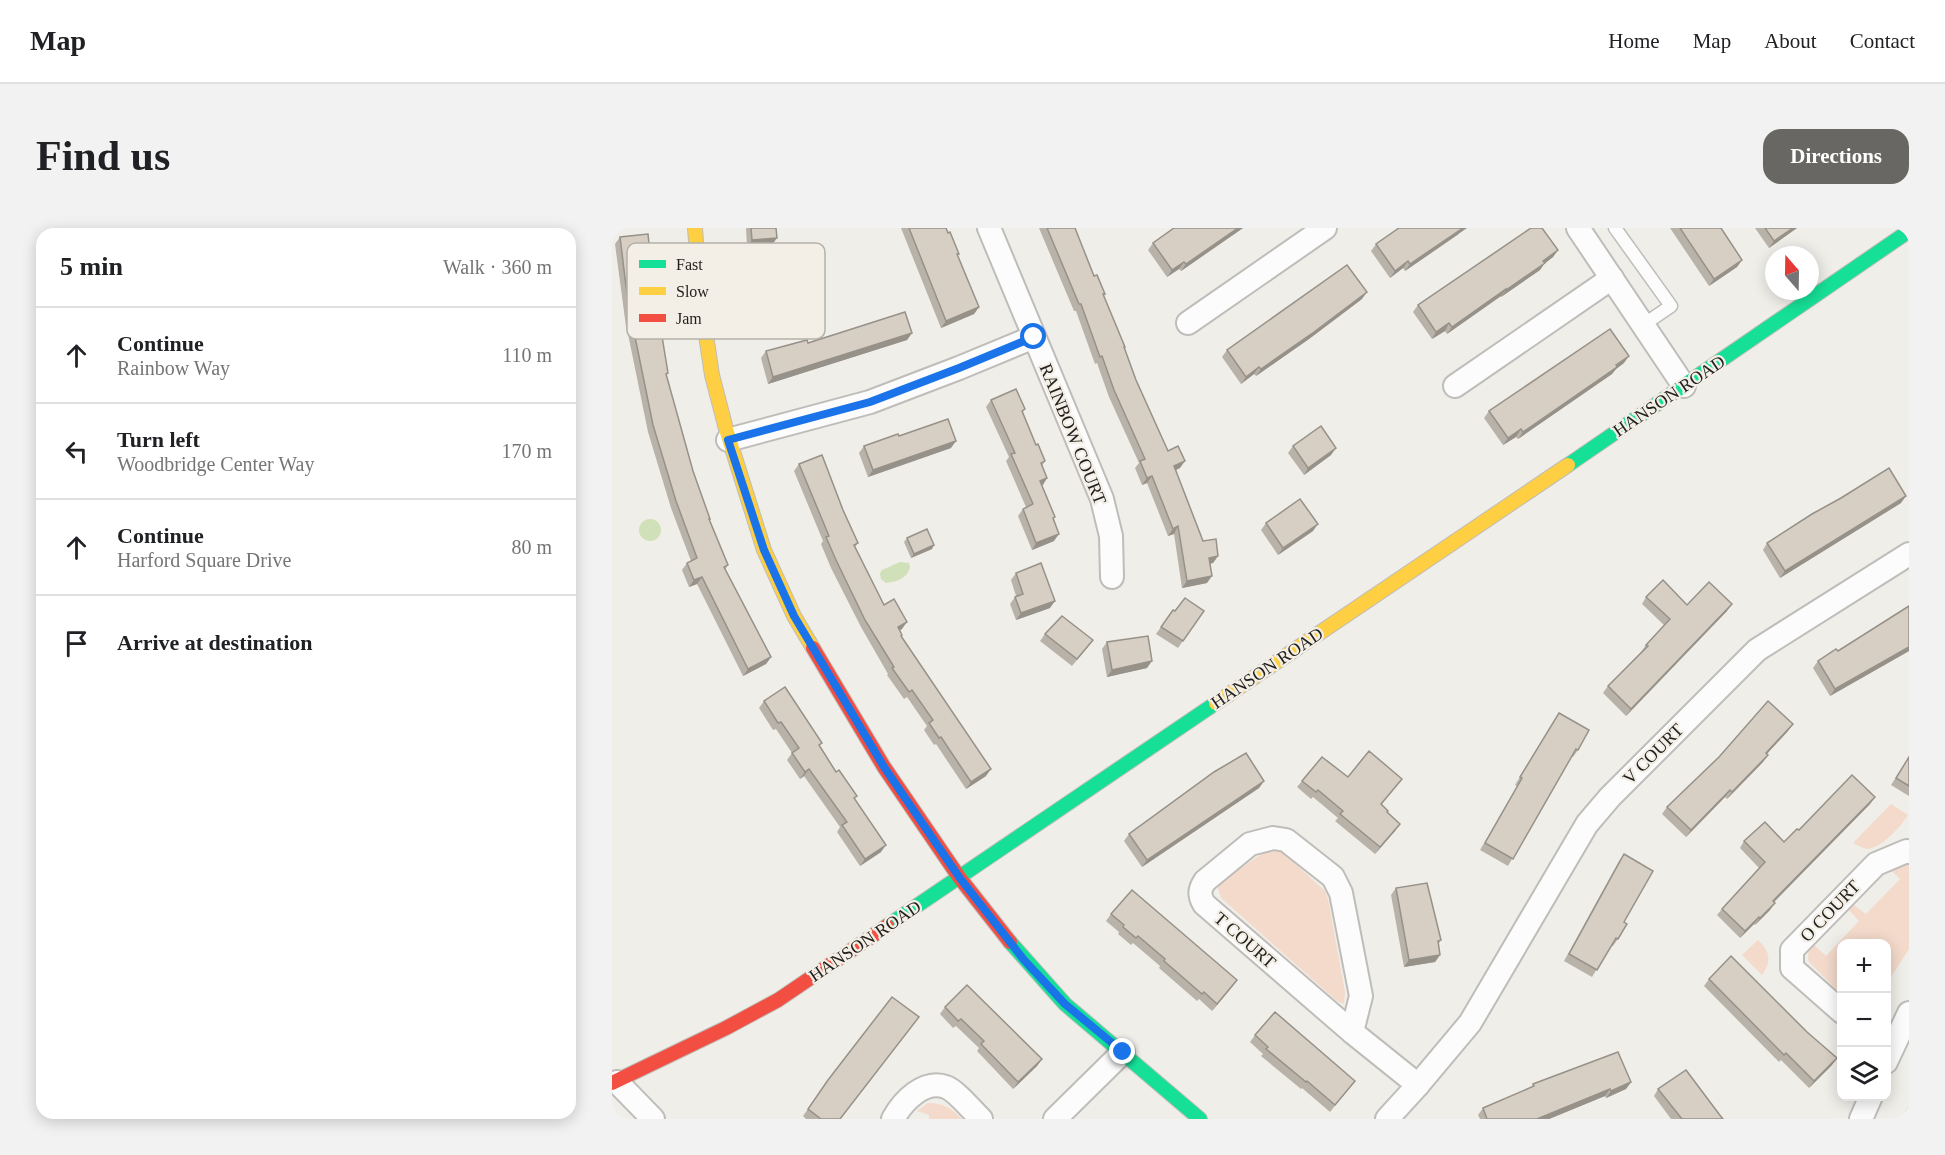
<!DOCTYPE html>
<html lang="en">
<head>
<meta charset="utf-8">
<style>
	body { margin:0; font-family:"Times New Roman",serif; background:#f2f2f2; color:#202124 }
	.controls { position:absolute; right:18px; bottom:18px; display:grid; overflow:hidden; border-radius:12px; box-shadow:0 3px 15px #0003 }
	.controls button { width:54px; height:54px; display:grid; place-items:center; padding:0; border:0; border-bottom:2px solid #e0e0e0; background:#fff; color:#202124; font:30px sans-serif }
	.compass { position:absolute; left:1153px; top:18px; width:54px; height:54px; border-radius:50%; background:#fff; box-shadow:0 3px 15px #0003; rotate:340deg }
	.stop { position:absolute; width:18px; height:18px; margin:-14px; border:4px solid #1a73e8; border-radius:50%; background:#fff }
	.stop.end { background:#1a73e8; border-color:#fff; box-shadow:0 2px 6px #0008 }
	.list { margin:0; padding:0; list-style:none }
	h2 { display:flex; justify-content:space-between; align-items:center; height:78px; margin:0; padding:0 24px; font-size:26px }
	h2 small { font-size:20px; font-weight:400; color:#757577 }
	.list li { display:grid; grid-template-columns:39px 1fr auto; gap:18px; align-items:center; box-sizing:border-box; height:96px; padding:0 24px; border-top:2px solid #e0e0e0 }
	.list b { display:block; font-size:22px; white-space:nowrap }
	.list p { margin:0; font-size:20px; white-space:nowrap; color:#757577 }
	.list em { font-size:20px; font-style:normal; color:#757577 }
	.icon { flex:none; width:33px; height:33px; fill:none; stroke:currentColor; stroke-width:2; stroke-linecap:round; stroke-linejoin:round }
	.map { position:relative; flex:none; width:1297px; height:891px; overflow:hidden; border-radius:18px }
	header { display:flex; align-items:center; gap:36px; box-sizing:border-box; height:84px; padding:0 30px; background:#fff; border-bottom:2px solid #e0e0e0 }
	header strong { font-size:28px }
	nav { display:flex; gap:33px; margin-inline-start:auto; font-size:21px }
	.intro { display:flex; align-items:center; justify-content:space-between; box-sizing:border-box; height:144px; padding:0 36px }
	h1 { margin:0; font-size:42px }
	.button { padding:15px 27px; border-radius:18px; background:#696763; color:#fff; font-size:21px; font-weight:700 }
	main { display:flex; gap:36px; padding:0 36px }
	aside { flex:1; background:#fff; border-radius:18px; box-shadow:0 3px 15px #0003 }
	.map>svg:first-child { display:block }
</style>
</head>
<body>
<header>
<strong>Map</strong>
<nav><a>Home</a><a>Map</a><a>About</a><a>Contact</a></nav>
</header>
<div class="intro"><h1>Find us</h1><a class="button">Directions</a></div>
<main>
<aside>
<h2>5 min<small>Walk · 360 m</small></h2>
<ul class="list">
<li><svg class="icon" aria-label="ahead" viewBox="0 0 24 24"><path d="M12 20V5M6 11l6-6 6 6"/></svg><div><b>Continue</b><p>Rainbow Way</p></div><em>110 m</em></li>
<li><svg class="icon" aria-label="left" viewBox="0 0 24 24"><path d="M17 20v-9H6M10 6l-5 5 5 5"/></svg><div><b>Turn left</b><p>Woodbridge Center Way</p></div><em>170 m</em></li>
<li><svg class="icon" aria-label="ahead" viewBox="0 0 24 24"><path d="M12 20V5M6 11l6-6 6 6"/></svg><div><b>Continue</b><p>Harford Square Drive</p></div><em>80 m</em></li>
<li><svg class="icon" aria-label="arrive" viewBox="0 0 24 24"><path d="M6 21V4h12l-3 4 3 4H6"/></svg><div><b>Arrive at destination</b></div></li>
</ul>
</aside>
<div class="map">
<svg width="1297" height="891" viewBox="0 0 1297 891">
	<rect width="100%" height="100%" fill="#f0eee9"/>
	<g fill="#f3dacb">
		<path d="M1279,576L1296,587C1289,598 1269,621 1255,621C1250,620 1245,617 1241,615Z"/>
		<polygon points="663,620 668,622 713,663 716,671 733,764 732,776 725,773 609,670 606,660 611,652 657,621"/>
		<polygon points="1295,635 1297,636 1297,721 1275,755 1274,716 1230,716 1229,766 1197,734 1196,731 1197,717 1200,715 1214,728 1247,693 1235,680 1239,675 1254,686 1288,651 1278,641"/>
		<path d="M1146,712C1158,724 1160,732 1150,747L1130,727Z"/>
		<path d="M316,875C332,875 339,880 350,891H317V887L305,883Z"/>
	</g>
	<g fill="#d0e1b9">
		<circle cx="38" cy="302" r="11"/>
		<path d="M288,334L297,335L298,339C296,350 284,354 274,355L269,351L268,345L270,342Z"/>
	</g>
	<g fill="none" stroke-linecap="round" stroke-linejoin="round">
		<g stroke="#bfbdb9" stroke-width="15">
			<polyline id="lane" points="1003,0 1059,78 1031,97"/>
		</g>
		<g stroke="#bfbdb9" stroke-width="26">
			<g id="street">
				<polyline points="377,0 490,271 499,308 500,349"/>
				<polyline points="966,0 1072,158"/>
				<polyline points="576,95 713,0"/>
				<polyline points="843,158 1000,50"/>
				<polyline points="116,212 258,174 347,140 422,109"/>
				<polyline points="1230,784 1180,740 1180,722 1264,636 1295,623 1297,624"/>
				<path d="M740,804L749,768L729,665L721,649L674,612L661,610L638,616L593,653C587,662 587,667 592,676L740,804L806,857"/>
				<polyline points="1274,834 1297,785"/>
				<polyline points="5,854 41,891"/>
				<path d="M281,891C291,873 312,851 334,859C343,862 361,883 369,891"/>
				<polyline points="443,891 511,824"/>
				<polyline points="775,891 806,857 858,795 975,596 998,569 1145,422 1297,326"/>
				<polyline points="1249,891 1259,868"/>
			</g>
		</g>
		<g stroke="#bfbdb9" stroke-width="16">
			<g id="fast">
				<polyline points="956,237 1297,3"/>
				<polyline points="275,698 604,475"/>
				<polyline points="398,714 453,776 588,891"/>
			</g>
		</g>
		<g stroke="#bfbdb9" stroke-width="16">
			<g id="slow">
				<polyline points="83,0 88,67 100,147 114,201 152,322 182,388 201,420"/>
				<polyline points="604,475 956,237"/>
			</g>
		</g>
		<g stroke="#bfbdb9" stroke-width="16">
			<g id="jam">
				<polyline points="201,420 272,539 347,649 398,714"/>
				<polyline points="0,855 114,800 166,772 275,698"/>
			</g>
		</g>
		<use href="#lane" stroke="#fdfcfc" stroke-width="12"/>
		<use href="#street" stroke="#fdfcfc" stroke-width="22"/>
		<use href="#fast" stroke="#16e098" stroke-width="14"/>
		<use href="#slow" stroke="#ffcf43" stroke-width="14"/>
		<use href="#jam" stroke="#f24e42" stroke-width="14"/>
	</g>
	<g fill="#b9b2a9">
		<polygon points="134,0 164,0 160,17 135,19"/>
		<polygon points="289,0 334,0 367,79 362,86 329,100"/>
		<polygon points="427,0 463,0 482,48 493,66 492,68 524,152 556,223 568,240 564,242 591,313 606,328 601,335 598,336 595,355 570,360 562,306 556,308 535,255 530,257 523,240 527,235 497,169 485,135 483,136 464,83 462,83"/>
		<polygon points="631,0 569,43 567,41 555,49 536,22 541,15"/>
		<polygon points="1058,0 1109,0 1130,32 1125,39 1097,58"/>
		<polygon points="1143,0 1185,0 1157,20"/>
		<polygon points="847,6 793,43 791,40 778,50 759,23 764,16"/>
		<polygon points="8,9 44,85 55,148 81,243 97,292 116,337 113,342 159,429 154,436 131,448 85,356 77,359 70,342 75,335 79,333 59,280 36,204 16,106 15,106 3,16"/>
		<polygon points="946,22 941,29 932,36 928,42 889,69 889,68 835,106 833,103 820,111 801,84 806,77"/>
		<polygon points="750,71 697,111 644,148 642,146 629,156 610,129 615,122"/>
		<polygon points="300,105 295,112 156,156 149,130 154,123 196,115"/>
		<polygon points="1012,135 1004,141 1000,146 906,211 904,209 891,217 872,190 877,183"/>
		<polygon points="379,172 413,181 411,184 424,217 433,233 430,238 435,250 430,257 443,289 441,292 442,313 420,322 406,288 411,281 414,279 394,233 397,229 374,179"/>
		<polygon points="252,218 339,220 256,249 247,225"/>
		<polygon points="681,218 719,227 692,247 676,225"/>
		<polygon points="187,236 231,282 246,315 243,319 272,377 290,401 287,403 290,407 289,409 374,548 354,561 324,516 322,517 312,502 315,498 295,469 292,471 275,447 276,446 249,399 219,340 209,316 211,313 182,243"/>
		<polygon points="1289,275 1168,350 1151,322 1155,315"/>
		<polygon points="654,295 701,303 666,327 649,302"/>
		<polygon points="295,310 320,321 299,330 292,314"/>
		<polygon points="404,345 438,380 404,392 398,376 403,369 404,368 399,352"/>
		<polygon points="1034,369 1075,377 1115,383 1014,488 991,465 996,458 1029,424 1034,417 1053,398 1030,376"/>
		<polygon points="561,382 563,383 592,383 566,420 544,406"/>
		<polygon points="433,406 476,419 460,438 428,413"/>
		<polygon points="495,414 535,440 495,449 490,421"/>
		<polygon points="1226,423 1297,423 1218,468 1201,440 1206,433"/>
		<polygon points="152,473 210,515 207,518 243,572 269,624 248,638 225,604 228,599 192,548 188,551 175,532 180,525 164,501 161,502 147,480"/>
		<polygon points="947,485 966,522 961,529 959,528 896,638 868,622 905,558 903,557"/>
		<polygon points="1176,503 1155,526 1156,527 1151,534 1115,571 1113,569 1074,609 1050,586 1055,579"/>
		<polygon points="1297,529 1297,568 1279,557"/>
		<polygon points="736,549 790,551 770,576 775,584 783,603 763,626 723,593 726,590 701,569 699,571 685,559 690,553"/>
		<polygon points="652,553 647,560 530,639 512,613 517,606"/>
		<polygon points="1263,569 1258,576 1162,674 1158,682 1143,697 1142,696 1128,710 1105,687 1110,681 1147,640 1128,620 1132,613 1172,614 1187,602"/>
		<polygon points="1012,626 1012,694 1006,711 1001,718 999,718 980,749 952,733 1007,633"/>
		<polygon points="784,660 829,712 826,717 828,727 823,734 792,739 779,667"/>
		<polygon points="499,686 625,752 600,783 587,771 585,773 547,740 548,738 521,715 519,717 506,706 507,704 494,693"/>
		<polygon points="1097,751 1220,837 1197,860 1169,832 1167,834 1092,758"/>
		<polygon points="333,779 430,831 425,838 401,861 365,823 367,820 344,798 341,800 328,786"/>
		<polygon points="643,807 743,853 718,884 690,860 689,861 649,828 651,826 638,814"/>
		<polygon points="216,852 228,891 194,891 191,888"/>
		<polygon points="1019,854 1014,861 994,870 993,868 937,891 868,891 866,887 871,880 919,860 921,856"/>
		<polygon points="1046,861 1111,891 1059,891 1042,868"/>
		<polygon points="1297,877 1297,891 1290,891"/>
	</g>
	<g fill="#969189">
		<polygon points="626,0 631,0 569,43 574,36"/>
		<polygon points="851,0 855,0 793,43 798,36"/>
		<polygon points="1181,0 1185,0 1157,20 1162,13"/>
		<polygon points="165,10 160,17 135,19 140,12"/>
		<polygon points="946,22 941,29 932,36 928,42 889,69 894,62"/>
		<polygon points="1130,32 1125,39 1097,58 1102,51"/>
		<polygon points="796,33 791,40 778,50 783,43"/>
		<polygon points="572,34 567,41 555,49 560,42"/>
		<polygon points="894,61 889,68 835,106 840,99"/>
		<polygon points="755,64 750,71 697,111 644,148 649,141"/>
		<polygon points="367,79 362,86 329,100 334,93"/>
		<polygon points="837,95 833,103 820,111 824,104"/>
		<polygon points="300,105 295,112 156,156 161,149"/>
		<polygon points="1017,128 1012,135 1004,141 1000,146 906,211 911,204"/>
		<polygon points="647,139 642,146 629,156 634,149"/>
		<polygon points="909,201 904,209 891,217 896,210"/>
		<polygon points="344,213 339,220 256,249 261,242"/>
		<polygon points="724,220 719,227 692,247 696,240"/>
		<polygon points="573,233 568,240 557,245 562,238"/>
		<polygon points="540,248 535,255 530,257 535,250"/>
		<polygon points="435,250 431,257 423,260 428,253"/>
		<polygon points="1294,268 1289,275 1168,350 1173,343"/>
		<polygon points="706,296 701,303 666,327 671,320"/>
		<polygon points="566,298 562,306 556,308 561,301"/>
		<polygon points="447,306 442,313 420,322 424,315"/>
		<polygon points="322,317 320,321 299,330 302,326"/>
		<polygon points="606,328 601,335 592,337 597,330"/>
		<polygon points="600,348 595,355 570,360 575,353"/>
		<polygon points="90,349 85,356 77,359 82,352"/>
		<polygon points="443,373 438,380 404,392 409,385"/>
		<polygon points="1120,376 1115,383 1014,488 1019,481"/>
		<polygon points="295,394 290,401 281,406 286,399"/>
		<polygon points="1297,419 1297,423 1218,468 1223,461"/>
		<polygon points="159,429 154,436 131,448 136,441"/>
		<polygon points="540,433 535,440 495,449 500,442"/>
		<polygon points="1181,496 1176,503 1149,532 1154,525"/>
		<polygon points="1156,527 1151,534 1115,571 1120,564"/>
		<polygon points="197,541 192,548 188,551 193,544"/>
		<polygon points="379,541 374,548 354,561 359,554"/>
		<polygon points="652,553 647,560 530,639 535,632"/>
		<polygon points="1118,562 1113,569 1074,609 1079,602"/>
		<polygon points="1263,569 1258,576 1156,680 1161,673"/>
		<polygon points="788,596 783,603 763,626 768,619"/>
		<polygon points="274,617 269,624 248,638 253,631"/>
		<polygon points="1163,675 1158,682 1143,697 1148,690"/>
		<polygon points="1147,689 1142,696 1128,710 1133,703"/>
		<polygon points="828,727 823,734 792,739 797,732"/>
		<polygon points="625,752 620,759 600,783 605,776"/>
		<polygon points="1225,830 1220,837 1197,860 1202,853"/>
		<polygon points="430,831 425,838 401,861 406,854"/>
		<polygon points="1019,854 1014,861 994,870 999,863"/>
		<polygon points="998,861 993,868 937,891 925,891"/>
	</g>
	<g fill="#d7cfc4" stroke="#969189" stroke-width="1.5">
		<polygon points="139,0 164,0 165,10 140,12"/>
		<polygon points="297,0 334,0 336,5 338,4 347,26 345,26 367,79 334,93"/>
		<polygon points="435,0 463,0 482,48 485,47 493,66 491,66 513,119 512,119 524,152 556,223 566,218 573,233 562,238 591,313 604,311 606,328 597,330 600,348 575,353 566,298 561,301 540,248 535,250 528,233 533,231 502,162 490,128 488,129 469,76 467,76"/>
		<polygon points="562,0 626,0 574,36 572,34 560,42 541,15"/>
		<polygon points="787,0 851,0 798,36 796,33 783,43 764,16"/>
		<polygon points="919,0 930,0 946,22 931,33 933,35 894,62 894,61 840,99 837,95 824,104 806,77"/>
		<polygon points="1068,0 1109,0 1130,32 1102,51"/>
		<polygon points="1153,0 1181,0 1162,13"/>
		<polygon points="36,6 44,85 46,84 56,145 54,146 81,243 98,291 97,291 116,337 112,339 159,429 136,441 90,349 82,352 75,335 85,330 64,273 41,197 21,99 19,99 8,9"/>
		<polygon points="735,37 755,64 702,104 649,141 647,139 634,149 615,122"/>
		<polygon points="293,84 300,105 161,149 154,123 195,112 196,115"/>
		<polygon points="998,101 1017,128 1004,137 1005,139 911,204 909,201 896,210 877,183"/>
		<polygon points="404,161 413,181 410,183 424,217 426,216 433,233 429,235 435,250 428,253 443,289 441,290 447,306 424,315 411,281 421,276 399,226 403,225 379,172"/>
		<polygon points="336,191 344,213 261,242 252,218 286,206 287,208"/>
		<polygon points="709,198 724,220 696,240 681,218"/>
		<polygon points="210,227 231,282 246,315 242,317 272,377 282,371 295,394 286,399 290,407 289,408 379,541 359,554 329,509 327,510 317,495 321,492 300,462 297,464 280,440 282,439 253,392 224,332 214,309 217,308 187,236"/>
		<polygon points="1277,240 1294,268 1173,343 1155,315 1200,286 1229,270"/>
		<polygon points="688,271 706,296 671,320 654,295"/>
		<polygon points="315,301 322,317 302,326 295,310"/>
		<polygon points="429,335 443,373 409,385 403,369 411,366 404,345"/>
		<polygon points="1051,352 1075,377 1097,354 1120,376 1019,481 996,458 1036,418 1034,417 1058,391 1034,369"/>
		<polygon points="573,370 592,383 571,413 549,399 561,382 563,383"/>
		<polygon points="1297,378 1297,419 1223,461 1206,433 1224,421 1226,423"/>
		<polygon points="450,388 481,412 465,431 433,406"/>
		<polygon points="536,408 540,433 500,442 495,414"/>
		<polygon points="173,459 210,515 207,517 224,544 227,542 245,568 242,570 274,617 253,631 230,597 235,594 197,541 193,544 180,525 187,520 169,494 166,495 152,473"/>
		<polygon points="1156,473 1181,496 1154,525 1156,527 1120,564 1118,562 1079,602 1055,579 1107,529"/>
		<polygon points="947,485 977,502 966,522 964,521 901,631 873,615 910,550 908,549"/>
		<polygon points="757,523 790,551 769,576 776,583 775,584 788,596 768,619 728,586 731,583 706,562 704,564 690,553 710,529 736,549"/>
		<polygon points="634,525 652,553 535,632 517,606 602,544"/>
		<polygon points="1297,529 1297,558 1284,550"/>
		<polygon points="1240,547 1263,569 1161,673 1163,675 1148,690 1147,689 1133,703 1110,681 1153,634 1132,613 1153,594 1172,614 1185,601 1187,602"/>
		<polygon points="1012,626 1041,643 1012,694 1015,696 1006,711 1004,710 985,742 957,726"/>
		<polygon points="815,655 829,712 826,713 828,727 797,732 784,660"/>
		<polygon points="520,662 625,752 605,776 592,764 590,766 552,733 553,731 526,708 524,710 511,699 512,697 499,686"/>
		<polygon points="1119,728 1195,804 1225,830 1202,853 1174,825 1172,827 1097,751"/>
		<polygon points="355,757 430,831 406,854 369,816 372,813 349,791 346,793 333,779"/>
		<polygon points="280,769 307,789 228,891 209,891 196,881 216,852"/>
		<polygon points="663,784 743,853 723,877 695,853 694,854 654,821 656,819 643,807"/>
		<polygon points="1006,824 1019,854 999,863 998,861 925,891 875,891 871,880 922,858 921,856"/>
		<polygon points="1074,842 1107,886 1111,891 1070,891 1046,861"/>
		<polygon points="1297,881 1297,891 1292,891"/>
	</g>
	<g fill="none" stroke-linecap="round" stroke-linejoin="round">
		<polyline stroke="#1a73e8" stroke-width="8" points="422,109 347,140 258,174 116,212 152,322 182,388 272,539 347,649 412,732 453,776 511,824"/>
	</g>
	<g text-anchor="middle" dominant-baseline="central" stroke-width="4.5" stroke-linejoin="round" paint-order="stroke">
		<g font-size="18" fill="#201f1b" stroke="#f3efe6">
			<text transform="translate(1057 168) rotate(-34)">HANSON ROAD</text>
			<text transform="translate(461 206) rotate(68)">RAINBOW COURT</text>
			<text transform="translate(655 440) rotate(-34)">HANSON ROAD</text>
			<text transform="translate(1041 526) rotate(-45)">V COURT</text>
			<text transform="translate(1218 683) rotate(-46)">O COURT</text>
			<text transform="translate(633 712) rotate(41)">T COURT</text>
			<text transform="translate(253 713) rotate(-34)">HANSON ROAD</text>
		</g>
	</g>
	<rect x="15" y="15" width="198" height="96" rx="9" fill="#f3efe6" stroke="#b4b1a9" stroke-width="1.5"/>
	<rect x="27" y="32" width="27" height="8" fill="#16e098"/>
	<rect x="27" y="59" width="27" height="8" fill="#ffcf43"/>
	<rect x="27" y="86" width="27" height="8" fill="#f24e42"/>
	<g font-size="16" fill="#201f1b">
		<text x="64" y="42">Fast</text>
		<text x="64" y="69">Slow</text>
		<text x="64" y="96">Jam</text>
	</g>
</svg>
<div class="controls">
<button>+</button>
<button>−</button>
<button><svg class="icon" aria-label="layers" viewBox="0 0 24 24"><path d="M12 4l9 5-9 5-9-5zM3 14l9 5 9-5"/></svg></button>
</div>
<svg class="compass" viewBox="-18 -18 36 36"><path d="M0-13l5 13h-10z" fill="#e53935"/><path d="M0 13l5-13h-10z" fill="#757577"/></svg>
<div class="stop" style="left:422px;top:109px"></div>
<div class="stop end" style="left:511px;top:824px"></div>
</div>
</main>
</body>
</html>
